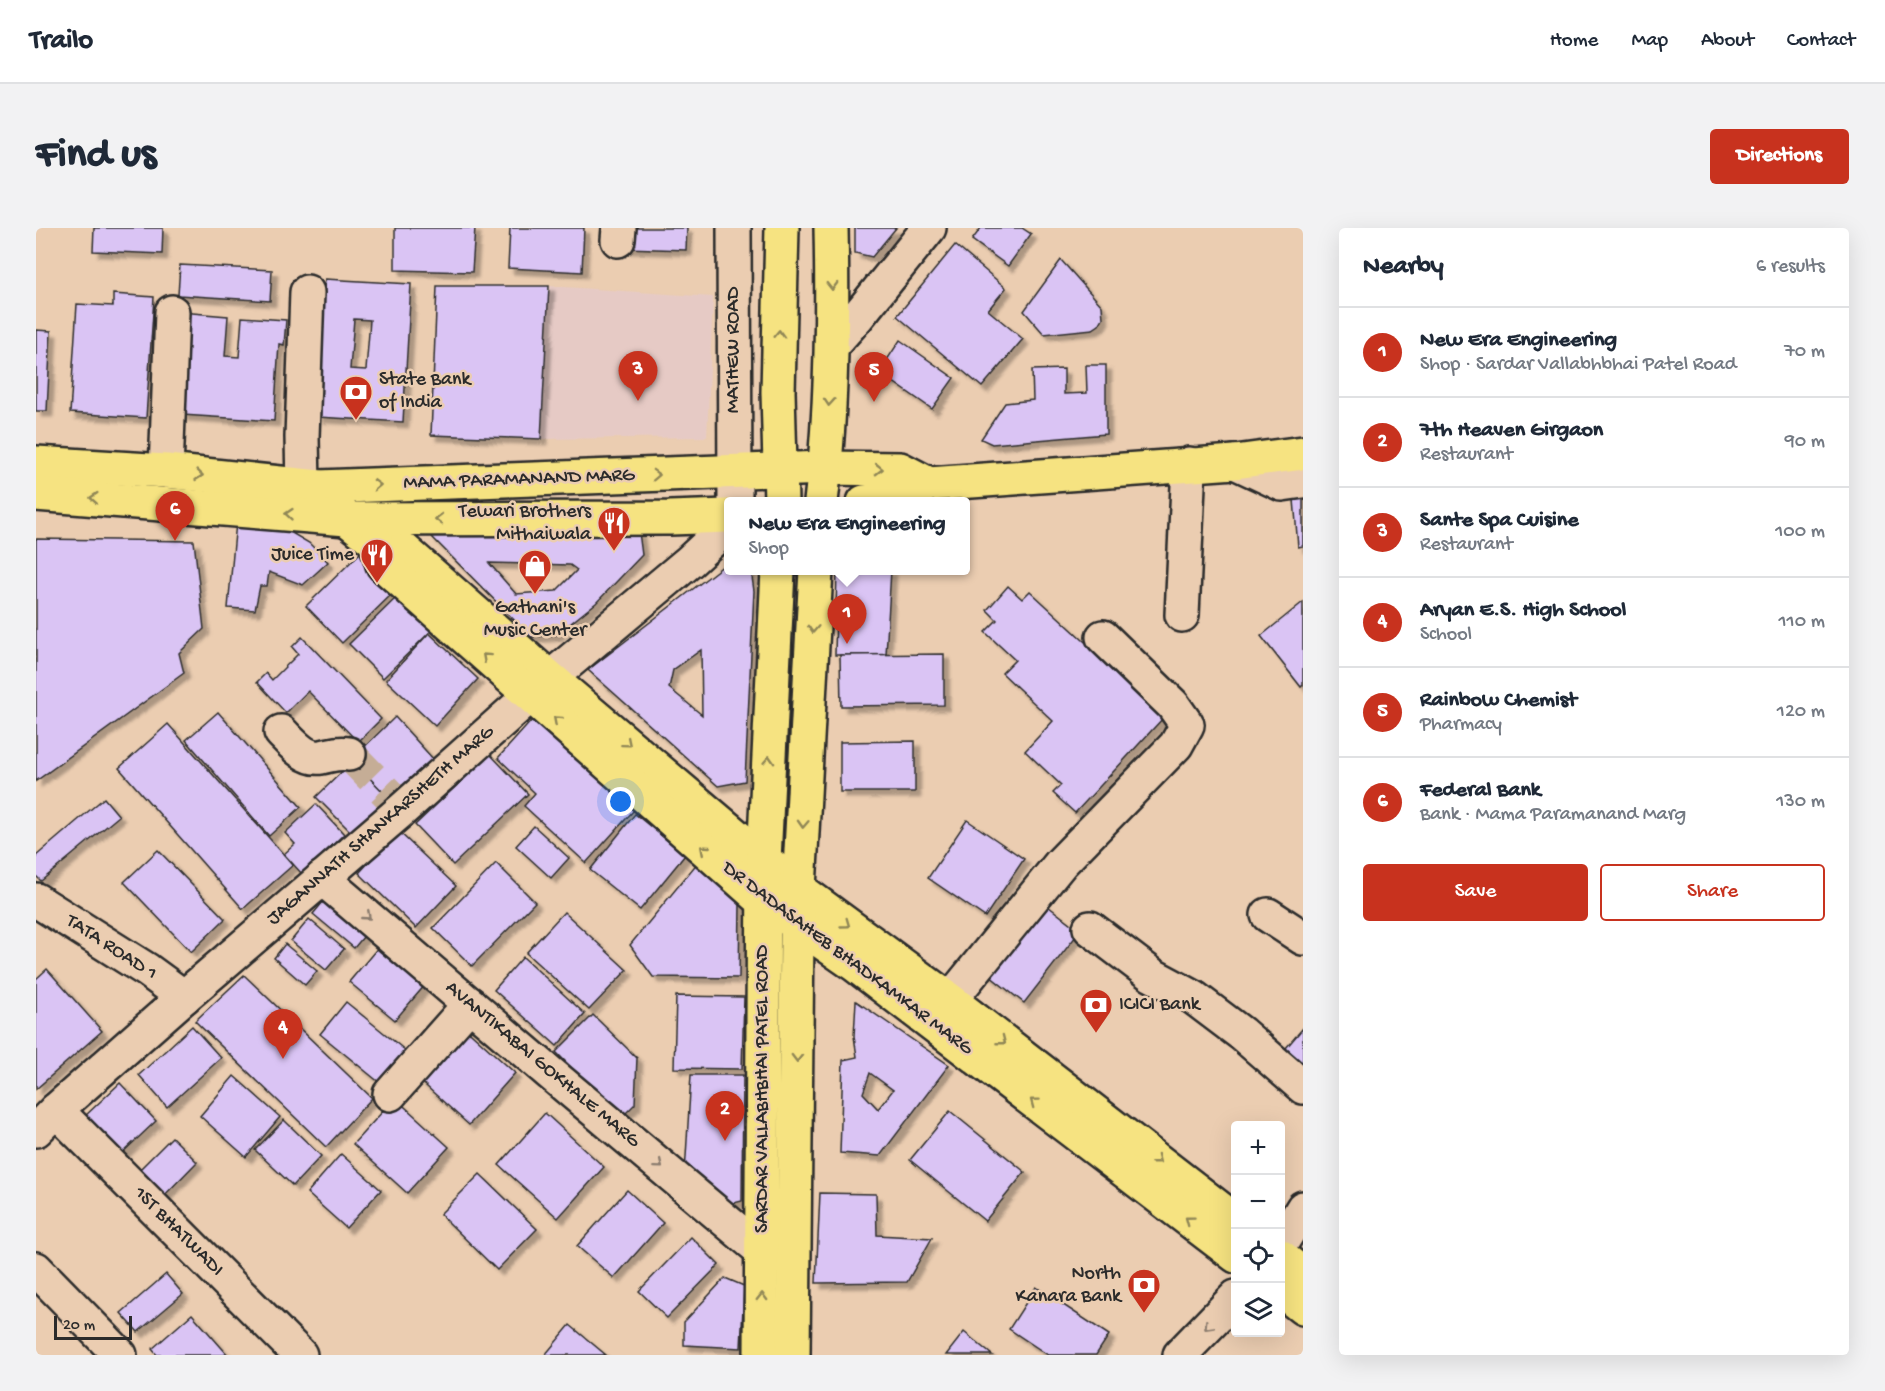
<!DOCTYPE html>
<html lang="en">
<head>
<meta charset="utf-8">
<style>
	body { margin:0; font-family:"Gochi Hand",sans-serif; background:#f2f2f3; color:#1f2937 }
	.controls { position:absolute; right:18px; bottom:18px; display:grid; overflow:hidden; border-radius:6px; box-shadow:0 6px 24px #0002 }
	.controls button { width:54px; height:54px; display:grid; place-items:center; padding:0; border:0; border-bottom:2px solid #e0e1e3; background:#fff; color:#1f2937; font:30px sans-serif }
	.scale { position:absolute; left:18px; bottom:15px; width:78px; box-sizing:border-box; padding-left:6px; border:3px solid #2b2b2b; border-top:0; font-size:16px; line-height:21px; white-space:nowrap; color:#2b2b2b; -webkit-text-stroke:4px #ebcdb1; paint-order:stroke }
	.you { position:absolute; left:585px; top:574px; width:21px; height:21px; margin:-15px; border:4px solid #fff; border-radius:50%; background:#1a73e8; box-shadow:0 0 0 9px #1a73e833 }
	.badge { display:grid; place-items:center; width:39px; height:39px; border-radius:50%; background:#c8321e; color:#fff; font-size:20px; font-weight:700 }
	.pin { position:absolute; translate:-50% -50px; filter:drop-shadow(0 2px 3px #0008) }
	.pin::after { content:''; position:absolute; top:32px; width:21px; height:18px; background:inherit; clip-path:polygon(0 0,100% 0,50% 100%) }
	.popup { position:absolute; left:688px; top:269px; width:246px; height:78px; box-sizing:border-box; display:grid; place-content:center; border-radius:6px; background:#fff; filter:drop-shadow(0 2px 4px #0005); font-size:20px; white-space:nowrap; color:#747a83 }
	.popup b { font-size:22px; color:#1f2937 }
	.popup::after { content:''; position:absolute; left:50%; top:100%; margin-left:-12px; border:12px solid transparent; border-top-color:#fff }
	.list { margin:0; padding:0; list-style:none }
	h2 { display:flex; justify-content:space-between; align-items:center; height:78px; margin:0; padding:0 24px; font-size:26px }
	h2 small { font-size:20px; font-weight:400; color:#747a83 }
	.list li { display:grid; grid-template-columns:39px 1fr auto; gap:18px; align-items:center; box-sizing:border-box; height:90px; padding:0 24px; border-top:2px solid #e0e1e3 }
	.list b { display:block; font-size:22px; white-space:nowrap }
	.list p { margin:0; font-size:20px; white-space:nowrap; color:#747a83 }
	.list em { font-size:20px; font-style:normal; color:#747a83 }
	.actions { display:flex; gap:12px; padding:18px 24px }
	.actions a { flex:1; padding:14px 0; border:2px solid #c8321e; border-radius:6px; text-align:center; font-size:21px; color:#c8321e }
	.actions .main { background:#c8321e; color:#fff }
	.icon { flex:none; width:33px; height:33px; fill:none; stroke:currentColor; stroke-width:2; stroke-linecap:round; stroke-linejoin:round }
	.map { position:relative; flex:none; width:1267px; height:1127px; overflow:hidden; border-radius:6px }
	header { display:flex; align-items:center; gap:36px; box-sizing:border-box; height:84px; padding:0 30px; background:#fff; border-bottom:2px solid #e0e1e3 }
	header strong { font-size:28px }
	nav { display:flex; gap:33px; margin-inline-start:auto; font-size:21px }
	.intro { display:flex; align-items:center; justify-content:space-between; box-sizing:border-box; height:144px; padding:0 36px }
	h1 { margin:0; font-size:42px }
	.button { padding:15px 27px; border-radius:6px; background:#c8321e; color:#fff; font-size:21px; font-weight:700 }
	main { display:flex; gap:36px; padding:0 36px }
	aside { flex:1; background:#fff; border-radius:6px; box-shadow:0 6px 24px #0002 }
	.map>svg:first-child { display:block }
</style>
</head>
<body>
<header>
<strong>Trailo</strong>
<nav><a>Home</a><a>Map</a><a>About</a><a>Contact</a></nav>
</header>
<div class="intro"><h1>Find us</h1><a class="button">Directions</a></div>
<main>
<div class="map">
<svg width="1267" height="1127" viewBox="0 0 1267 1127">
	<defs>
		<filter id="shadow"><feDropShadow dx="5.5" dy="5.5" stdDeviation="1.5" flood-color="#0004"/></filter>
	</defs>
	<rect width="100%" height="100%" fill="#ebcdb1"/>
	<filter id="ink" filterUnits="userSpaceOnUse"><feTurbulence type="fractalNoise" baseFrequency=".0167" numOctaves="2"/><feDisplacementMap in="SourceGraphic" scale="12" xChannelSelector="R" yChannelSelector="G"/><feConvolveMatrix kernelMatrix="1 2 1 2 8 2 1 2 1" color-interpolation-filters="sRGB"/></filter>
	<g filter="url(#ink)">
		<polygon fill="#e6cac5" points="513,58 677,69 671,209 505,211"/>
		<g fill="#dac4f4" stroke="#2b2b2b" stroke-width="1.5" fill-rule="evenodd" filter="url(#shadow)">
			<polygon points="58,0 127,0 126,26 57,23"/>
			<polygon points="359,0 439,0 436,44 359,42"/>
			<polygon points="474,0 548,0 546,44 472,40"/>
			<polygon points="589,0 651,0 650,22 589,20"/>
			<polygon points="819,0 860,0 836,29 819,25"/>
			<polygon points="945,0 986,0 995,6 972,38 936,12"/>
			<polygon points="919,17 970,60 952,82 987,111 946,159 861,88"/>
			<polygon points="1025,32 1066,78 1067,90 1063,97 1057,101 1008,106 988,83"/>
			<polygon points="144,37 236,42 234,73 142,67"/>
			<path d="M289,51L375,56L367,194L281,189ZM318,91L334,92L330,142L314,141Z"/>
			<polygon points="401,58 513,58 505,211 395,207"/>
			<polygon points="77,66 118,69 110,190 34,185 41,76 77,78"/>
			<polygon points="144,84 192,88 189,128 203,129 206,89 250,92 248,117 243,116 238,193 146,187"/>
			<polygon points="0,102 15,103 11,183 0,183"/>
			<polygon points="864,112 918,150 896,181 843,144"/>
			<polygon points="1050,137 1070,137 1070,206 956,216 945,211 969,175 997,172 996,142 1028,141 1028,166 1051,165"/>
			<polygon points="1267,259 1267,318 1262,319 1257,260"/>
			<polygon points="200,294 249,301 273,315 292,334 267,357 233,344 231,358 224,358 219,382 192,380"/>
			<path d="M407,296L603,304L606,327L560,375L520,407L495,409L395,308ZM453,335L534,337L541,342L520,363L480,366Z"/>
			<polygon points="0,311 158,313 168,401 143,425 148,445 0,553"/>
			<polygon points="324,325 360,362 306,415 270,378"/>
			<path d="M692,334V342H715L718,363L709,553L682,558L552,442ZM665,422L666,487L633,460L637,442Z"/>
			<polygon points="801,342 855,342 850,427 799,427"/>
			<polygon points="972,358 986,371 994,363 1129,488 1039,585 1017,565 1025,557 989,523 1017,493 966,445 979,432 949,404 961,392 951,382"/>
			<polygon points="364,366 398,400 347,450 313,416"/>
			<polygon points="1267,374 1267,457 1265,459 1225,408"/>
			<polygon points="393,405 442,451 399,498 350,452"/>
			<polygon points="266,409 345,491 322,514 272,463 250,485 221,454 230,445 236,452 262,426 256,419"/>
			<polygon points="908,426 908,477 805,478 804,427"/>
			<polygon points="182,484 265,579 233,608 150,512"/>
			<polygon points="359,489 398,532 353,571 316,531"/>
			<polygon points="498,490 598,582 550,635 488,578 499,565 462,530"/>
			<polygon points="132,496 257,637 207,681 83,540"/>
			<polygon points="879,513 879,564 804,564 804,514"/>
			<polygon points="454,526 492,566 417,637 379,597"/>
			<polygon points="317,533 352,569 316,605 280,569"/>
			<polygon points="68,570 83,588 5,653 0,648 0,628"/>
			<polygon points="280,576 308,606 266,646 248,626 259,616 249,605"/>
			<polygon points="599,586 649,627 604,682 554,642"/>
			<polygon points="931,592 988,631 949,689 892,650"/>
			<polygon points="498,598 533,630 515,650 480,618"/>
			<polygon points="362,603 420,658 380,700 323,645"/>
			<polygon points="122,622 189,691 155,724 88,654"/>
			<polygon points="662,634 704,676 703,750 617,749 594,717"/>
			<polygon points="460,635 499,674 436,738 397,700"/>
			<polygon points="292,668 333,702 318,720 277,686"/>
			<polygon points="1004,672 1044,703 988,775 949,744"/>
			<polygon points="528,684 591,742 553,782 490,725"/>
			<polygon points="273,691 308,721 290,742 255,713"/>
			<polygon points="249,716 281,743 269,757 238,730"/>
			<polygon points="344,717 390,756 359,792 313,754"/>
			<polygon points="487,729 549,786 521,818 458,762"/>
			<polygon points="11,741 66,803 0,861 0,751"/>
			<polygon points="208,747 336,870 290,919 159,793"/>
			<polygon points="640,768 708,769 706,841 638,840"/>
			<path d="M820,773L913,837L844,928L804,925L807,832L821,829L818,808ZM834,845L857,862L842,881L827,865Z"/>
			<polygon points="310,774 370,823 344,855 284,806"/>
			<polygon points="557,787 601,830 599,876 585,890 520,824"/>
			<polygon points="425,796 479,845 433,897 379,848"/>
			<polygon points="156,798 185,830 131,879 103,847"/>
			<polygon points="1267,800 1267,847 1244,827"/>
			<polygon points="655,847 707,847 706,973 682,979 649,945"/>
			<polygon points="198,848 244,889 210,929 164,888"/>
			<polygon points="84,855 120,893 84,927 48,889"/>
			<polygon points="359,870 413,919 371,965 317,916"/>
			<polygon points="914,883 989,944 949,993 874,932"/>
			<polygon points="509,885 568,939 522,990 463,937"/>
			<polygon points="248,892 285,928 257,958 219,922"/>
			<polygon points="136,909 161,934 120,976 95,950"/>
			<polygon points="305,926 345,962 310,1000 271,965"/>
			<polygon points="444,946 501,1001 461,1042 404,986"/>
			<polygon points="591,962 627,995 578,1050 541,1018"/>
			<polygon points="784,965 840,966 841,1007 896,1010 871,1054 780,1055"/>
			<polygon points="655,1009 683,1037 631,1090 603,1063"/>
			<polygon points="130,1046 147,1066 102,1104 85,1085"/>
			<polygon points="689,1050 708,1058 705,1120 648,1117 648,1094"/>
			<polygon points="1000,1059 1073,1107 1060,1127 1012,1127 973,1101"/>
			<polygon points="156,1086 192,1127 121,1127 116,1121"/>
			<polygon points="534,1097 570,1127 509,1127"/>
			<polygon points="928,1104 956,1127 910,1127"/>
		</g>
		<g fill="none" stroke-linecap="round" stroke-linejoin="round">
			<polyline stroke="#c5ad96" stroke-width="33" stroke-dasharray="33 16" stroke-linecap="butt" points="313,526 356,570"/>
			<g stroke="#2b2b2b" stroke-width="38">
				<g id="minor">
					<polyline points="698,0 699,274"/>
					<polyline points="582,12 583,0"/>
					<polyline points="797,116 822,88 893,0"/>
					<polyline points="1199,234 1246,256 1267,253"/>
					<polyline points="130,243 136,84"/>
					<polyline points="267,258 266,209 271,64"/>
					<polyline points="1146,387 1153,236"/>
					<path d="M245,504C255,514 269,532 285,529C296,527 301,524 313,526"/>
					<polyline points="286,650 514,845 726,1023"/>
					<polyline points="0,672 111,742 148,769"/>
					<polyline points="1232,687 1267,710"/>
					<polyline points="1054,700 1116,747 1157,769 1206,806 1267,859"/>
					<polyline points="914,772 1025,635 1140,517 1151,497 1137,477 1067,409"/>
					<polyline points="354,866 434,776"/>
					<polyline points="20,882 264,1127"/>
					<polyline points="0,902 20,882 148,769 367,581 514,450 654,333 692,298"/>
					<polyline points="1244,1017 1267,980"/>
					<polyline points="0,1041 84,1127"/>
					<polyline points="1144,1127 1200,1069"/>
				</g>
			</g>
			<g stroke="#2b2b2b" stroke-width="38">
				<g id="major">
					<polyline points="0,235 130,243 283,259 789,240 864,241 893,256"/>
					<polyline points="283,259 311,291 340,314 367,321 514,450 763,661 914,772 1200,993"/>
					<polyline points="0,266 311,291 634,290 692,288"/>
					<polyline points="745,274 742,164 746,0"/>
					<path d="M785,274C796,183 797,92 795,0"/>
					<polyline points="828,274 865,270 893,256 1199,234 1267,225"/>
					<polyline points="340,314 347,337 727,673 819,737 1200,1028"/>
					<polyline points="1244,1028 1267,1046"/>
					<polyline points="1244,1062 1267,1080"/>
					<polyline points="725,1127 728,632 742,342"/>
					<polyline points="757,1127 761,698 780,342"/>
				</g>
			</g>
			<use href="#minor" stroke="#ebcdb1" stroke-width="33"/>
			<use href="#major" stroke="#f6e381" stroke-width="33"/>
		</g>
		<defs><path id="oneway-chevron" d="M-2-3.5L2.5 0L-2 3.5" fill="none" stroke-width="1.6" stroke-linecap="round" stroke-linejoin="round" transform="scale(1.5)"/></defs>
		<g stroke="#908756">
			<use href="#oneway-chevron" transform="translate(796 58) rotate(89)"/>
			<use href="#oneway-chevron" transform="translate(743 106) rotate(-88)"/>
			<use href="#oneway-chevron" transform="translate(793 174) rotate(94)"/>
			<use href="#oneway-chevron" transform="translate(843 241) rotate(1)"/>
			<use href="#oneway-chevron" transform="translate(163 247) rotate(6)"/>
			<use href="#oneway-chevron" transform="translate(620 247) rotate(-2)"/>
			<use href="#oneway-chevron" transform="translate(341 257) rotate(-2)"/>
			<use href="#oneway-chevron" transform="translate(58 270) rotate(-176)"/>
			<use href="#oneway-chevron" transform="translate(253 286) rotate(-175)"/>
			<use href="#oneway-chevron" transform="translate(403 291) rotate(180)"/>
			<use href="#oneway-chevron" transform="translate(777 401) rotate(93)"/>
			<use href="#oneway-chevron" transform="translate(450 429) rotate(-138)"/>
			<use href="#oneway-chevron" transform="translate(521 492) rotate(-139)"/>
			<use href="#oneway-chevron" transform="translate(591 515) rotate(40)"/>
			<use href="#oneway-chevron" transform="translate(733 532) rotate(-87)"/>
			<use href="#oneway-chevron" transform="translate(767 596) rotate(93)"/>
			<use href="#oneway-chevron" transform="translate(668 621) rotate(-139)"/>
			<use href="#oneway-chevron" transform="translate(810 696) rotate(36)"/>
			<use href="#oneway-chevron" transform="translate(966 813) rotate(38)"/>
			<use href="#oneway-chevron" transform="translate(761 830) rotate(91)"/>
			<use href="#oneway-chevron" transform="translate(998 874) rotate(-143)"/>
			<use href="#oneway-chevron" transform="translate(1121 932) rotate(38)"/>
			<use href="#oneway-chevron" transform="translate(1153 992) rotate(-143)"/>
			<use href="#oneway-chevron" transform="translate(726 1069) rotate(-89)"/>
		</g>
		<g stroke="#8b7c6e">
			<use href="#oneway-chevron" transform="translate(331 688) rotate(41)"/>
			<use href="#oneway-chevron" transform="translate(623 937) rotate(40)"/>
			<use href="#oneway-chevron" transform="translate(1172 1098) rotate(134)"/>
		</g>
	</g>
	<defs>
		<g id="bank-pin" transform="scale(1.725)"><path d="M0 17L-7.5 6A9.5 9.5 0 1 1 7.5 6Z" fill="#c8321e" stroke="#ebcdb1"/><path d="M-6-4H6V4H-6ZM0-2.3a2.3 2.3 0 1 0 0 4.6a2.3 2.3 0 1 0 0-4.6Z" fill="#fff"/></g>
		<g id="restaurant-pin" transform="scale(1.725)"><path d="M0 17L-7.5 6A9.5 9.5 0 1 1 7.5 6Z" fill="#c8321e" stroke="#ebcdb1"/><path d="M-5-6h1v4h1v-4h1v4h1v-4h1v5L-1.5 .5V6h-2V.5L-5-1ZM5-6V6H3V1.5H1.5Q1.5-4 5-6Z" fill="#fff"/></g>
		<g id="shop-pin" transform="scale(1.725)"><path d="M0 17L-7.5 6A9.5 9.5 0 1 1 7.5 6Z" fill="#c8321e" stroke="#ebcdb1"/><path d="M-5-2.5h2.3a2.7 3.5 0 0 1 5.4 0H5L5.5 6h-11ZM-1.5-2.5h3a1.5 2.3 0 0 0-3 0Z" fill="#fff"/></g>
	</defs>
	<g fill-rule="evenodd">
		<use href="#bank-pin" x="320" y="164"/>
		<use href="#restaurant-pin" x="578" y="295"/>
		<use href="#restaurant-pin" x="341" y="327"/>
		<use href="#shop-pin" x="499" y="338"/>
		<use href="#bank-pin" x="1060" y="777"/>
		<use href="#bank-pin" x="1108" y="1057"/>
	</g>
	<g text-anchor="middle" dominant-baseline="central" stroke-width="5" stroke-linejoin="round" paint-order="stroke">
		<g font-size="20" fill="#2b2b2b" stroke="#ebcdb1">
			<text transform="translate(698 122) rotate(-90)">MATHEW ROAD</text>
			<text transform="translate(483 252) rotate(-2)">MAMA PARAMANAND MARG</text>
			<text transform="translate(345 598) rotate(-41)">JAGANNATH SHANKARSHETH MARG</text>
			<text transform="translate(75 720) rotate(33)">TATA ROAD 1</text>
			<text transform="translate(811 731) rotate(37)">DR DADASAHEB BHADKAMKAR MARG</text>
			<text transform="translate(506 837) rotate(40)">AVANTIKABAI GOKHALE MARG</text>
			<text transform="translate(727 861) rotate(-90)">SARDAR VALLABHBHAI PATEL ROAD</text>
			<text transform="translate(142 1004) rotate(45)">1ST BHATWADI</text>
		</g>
		<g font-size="20" fill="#2b2b2b" stroke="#ebcdb1" text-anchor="end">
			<text x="343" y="152" text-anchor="start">State Bank<tspan x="343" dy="23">of India</tspan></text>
			<text x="555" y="284">Tewari Brothers<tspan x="555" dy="23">Mithaiwala</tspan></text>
			<text x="318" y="327">Juice Time</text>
			<text x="499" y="380" text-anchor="middle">Gathani's<tspan x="499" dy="23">Music Center</tspan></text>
			<text x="1083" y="777" text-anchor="start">ICICI Bank</text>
			<text x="1085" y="1046">North<tspan x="1085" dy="23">Kanara Bank</tspan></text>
		</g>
	</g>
</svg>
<div class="controls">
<button>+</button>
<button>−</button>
<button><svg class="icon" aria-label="locate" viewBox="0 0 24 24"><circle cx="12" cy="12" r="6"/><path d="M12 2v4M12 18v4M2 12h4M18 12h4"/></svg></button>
<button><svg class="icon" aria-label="layers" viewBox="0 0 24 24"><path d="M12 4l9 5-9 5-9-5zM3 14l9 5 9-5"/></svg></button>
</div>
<div class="scale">20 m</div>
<div class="you"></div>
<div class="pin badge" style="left:811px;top:416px">1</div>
<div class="popup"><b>New Era Engineering</b>Shop</div>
<div class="pin badge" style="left:689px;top:913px">2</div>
<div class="pin badge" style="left:602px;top:173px">3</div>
<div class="pin badge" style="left:247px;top:831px">4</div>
<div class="pin badge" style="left:838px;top:174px">5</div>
<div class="pin badge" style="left:139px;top:313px">6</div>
</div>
<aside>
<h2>Nearby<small>6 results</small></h2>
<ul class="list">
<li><span class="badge">1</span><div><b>New Era Engineering</b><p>Shop · Sardar Vallabhbhai Patel Road</p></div><em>70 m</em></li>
<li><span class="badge">2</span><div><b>7th Heaven Girgaon</b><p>Restaurant</p></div><em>90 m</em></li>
<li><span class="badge">3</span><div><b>Sante Spa Cuisine</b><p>Restaurant</p></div><em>100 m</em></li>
<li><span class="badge">4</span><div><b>Aryan E.S. High School</b><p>School</p></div><em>110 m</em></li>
<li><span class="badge">5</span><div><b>Rainbow Chemist</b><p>Pharmacy</p></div><em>120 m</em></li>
<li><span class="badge">6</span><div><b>Federal Bank</b><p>Bank · Mama Paramanand Marg</p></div><em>130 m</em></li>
</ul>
<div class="actions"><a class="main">Save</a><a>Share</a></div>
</aside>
</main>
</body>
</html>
